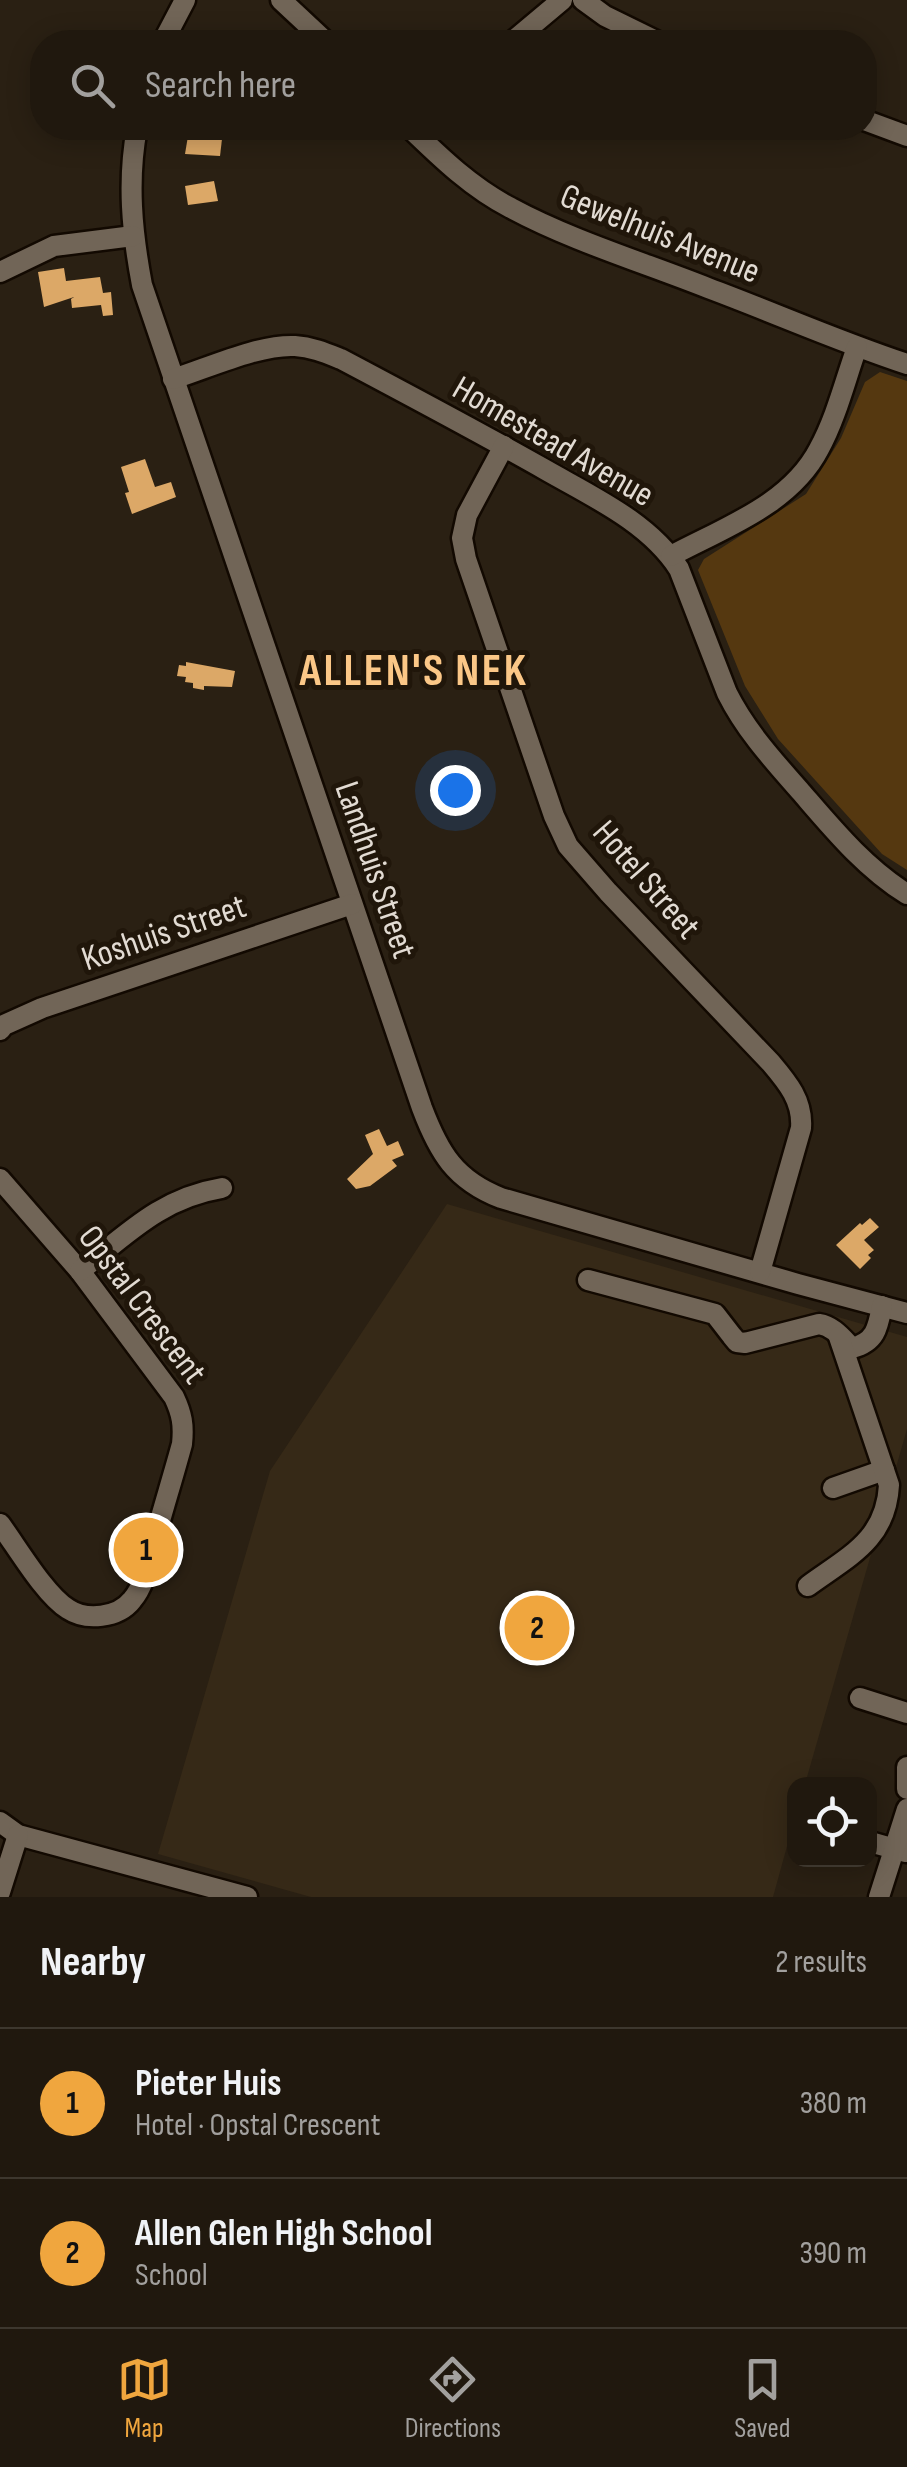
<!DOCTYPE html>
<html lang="en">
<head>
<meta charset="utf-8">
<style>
	body { margin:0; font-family:"Sofia Sans Condensed",sans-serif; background:#282117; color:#f1f3f6 }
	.controls { position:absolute; right:30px; bottom:30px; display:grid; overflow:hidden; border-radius:20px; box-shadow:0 5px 25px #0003 }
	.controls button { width:90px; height:90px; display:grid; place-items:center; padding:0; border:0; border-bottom:2px solid #3d372e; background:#20180e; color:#f1f3f6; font:50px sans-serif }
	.you { position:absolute; left:455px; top:790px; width:35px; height:35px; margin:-25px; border:8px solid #fff; border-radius:50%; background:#1a73e8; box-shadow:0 0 0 15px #1a73e833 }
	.badge { display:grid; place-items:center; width:65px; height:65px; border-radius:50%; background:#f0a63e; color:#111; font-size:32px; font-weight:700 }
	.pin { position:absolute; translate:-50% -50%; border:5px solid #fff; box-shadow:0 2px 10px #0006 }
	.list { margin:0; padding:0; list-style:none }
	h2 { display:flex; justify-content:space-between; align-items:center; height:130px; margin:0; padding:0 40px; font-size:42px }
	h2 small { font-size:32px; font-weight:400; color:#a2a09e }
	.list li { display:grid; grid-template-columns:65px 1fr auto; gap:30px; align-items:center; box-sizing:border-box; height:150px; padding:0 40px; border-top:2px solid #3d372e }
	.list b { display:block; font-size:38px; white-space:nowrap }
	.list p { margin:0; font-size:32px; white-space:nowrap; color:#a2a09e }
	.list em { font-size:32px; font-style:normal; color:#a2a09e }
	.icon { flex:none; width:55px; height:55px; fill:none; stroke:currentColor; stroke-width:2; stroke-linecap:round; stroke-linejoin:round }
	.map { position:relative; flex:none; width:907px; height:1897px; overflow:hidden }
	.search { position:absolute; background:#20180e; box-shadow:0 5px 25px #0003; left:30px; right:30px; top:30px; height:110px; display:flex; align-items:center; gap:25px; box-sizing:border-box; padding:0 35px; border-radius:40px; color:#a2a09e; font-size:38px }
	.sheet { height:430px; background:#20180e }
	nav { display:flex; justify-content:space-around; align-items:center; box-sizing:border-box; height:140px; border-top:2px solid #3d372e; background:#20180e; font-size:28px; color:#a2a09e }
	nav a { display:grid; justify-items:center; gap:5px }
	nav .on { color:#f0a63e }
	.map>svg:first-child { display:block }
</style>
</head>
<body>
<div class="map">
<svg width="907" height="1897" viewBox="0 0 907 1897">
	<rect width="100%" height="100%" fill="#2a2013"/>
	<polygon fill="#362917" points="447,1204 907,1337 907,1429 805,1784 794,1784 794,1821 773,1897 311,1897 158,1854 270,1471"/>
	<polygon fill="#553810" points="880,372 907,381 907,870 882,854 778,739 745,686 698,570 704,559 806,494 841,438 865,382"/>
	<g fill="#dca867">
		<polygon points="188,136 222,139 220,156 185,154"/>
		<polygon points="214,181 218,201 188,205 185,186"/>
		<polygon points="64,268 66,281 100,277 103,293 111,292 113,315 103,316 101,305 72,308 71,299 74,297 44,307 38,272"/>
		<polygon points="145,459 155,487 171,482 176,497 132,514 125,493 129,492 121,467"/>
		<polygon points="186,662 235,671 232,687 204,686 204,690 193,688 193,683 185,682 186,677 177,676 179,665 186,666"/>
		<polygon points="379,1129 387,1146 398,1141 404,1155 392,1160 397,1166 370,1186 356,1189 347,1179 373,1154 365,1135"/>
		<polygon points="870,1218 879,1227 864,1240 874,1250 868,1255 871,1258 860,1269 836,1245 860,1223 862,1225"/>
	</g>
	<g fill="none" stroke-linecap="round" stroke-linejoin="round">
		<g stroke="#120901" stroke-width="25">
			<g id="minor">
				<polyline points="281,0 326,42"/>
				<polyline points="583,0 605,16 658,42"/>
				<polyline points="163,42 185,0"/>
				<polyline points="512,42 562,0"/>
				<polyline points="864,120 907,136"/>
				<path d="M137,128C127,181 132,232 142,285L422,1108C439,1153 455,1180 501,1198L798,1284L907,1313"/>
				<path d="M410,128C441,158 472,188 511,208C570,240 645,263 708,288C775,313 840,342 907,364"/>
				<polyline points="0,272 54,246 133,236"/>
				<path d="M173,379C208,368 260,344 295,346C312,347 326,353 341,359C409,395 477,431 544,469C591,496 649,522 679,569L727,693C746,731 773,760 801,792C833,829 865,868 907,894"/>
				<path d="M504,446L467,515L462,538L466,559L554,816L568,846L608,892L771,1063C788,1083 803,1101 801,1128L760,1272"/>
				<path d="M671,556C723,528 790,505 819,449C836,418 845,381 857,347"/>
				<polyline points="0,1030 4,1025 42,1008 352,904"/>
				<path d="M0,1179L80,1271L174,1397C182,1414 184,1425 182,1444C173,1477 163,1509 154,1542C149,1560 145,1585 132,1600C118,1618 86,1621 68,1609C45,1595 17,1547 0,1524"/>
				<path d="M80,1271C127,1234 161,1198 222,1188"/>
				<path d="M588,1280L715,1314L732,1336L737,1342L745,1343L819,1324C833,1326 842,1338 852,1348C876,1342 878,1327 882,1306"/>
				<polyline points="833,1488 884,1470"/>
				<path d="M808,1586C849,1556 886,1540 889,1485L839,1337"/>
				<polyline points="860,1698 907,1713"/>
				<polyline points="907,1767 907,1789"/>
				<polyline points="0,1822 18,1835 247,1897"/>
				<polyline points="870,1842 906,1852"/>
				<polyline points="0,1892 18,1835"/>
				<polyline points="879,1897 907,1809"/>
			</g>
		</g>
		<use href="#minor" stroke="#716557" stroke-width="20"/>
	</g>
	<g text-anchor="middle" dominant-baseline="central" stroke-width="10" stroke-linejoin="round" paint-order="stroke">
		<g font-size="35" fill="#e2dbd3" stroke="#20160a">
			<text transform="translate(660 234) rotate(22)">Gewelhuis Avenue</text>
			<text transform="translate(553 442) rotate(30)">Homestead Avenue</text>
			<text transform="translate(375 870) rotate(71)">Landhuis Street</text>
			<text transform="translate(646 880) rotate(49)">Hotel Street</text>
			<text transform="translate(164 933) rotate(-19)">Koshuis Street</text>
			<text transform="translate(142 1305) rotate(53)">Opstal Crescent</text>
		</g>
		<g font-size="45" font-weight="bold" letter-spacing="2.5" fill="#fbc787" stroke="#20160a">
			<text x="414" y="671">ALLEN'S NEK</text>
		</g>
	</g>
</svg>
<div class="controls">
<button><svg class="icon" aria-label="locate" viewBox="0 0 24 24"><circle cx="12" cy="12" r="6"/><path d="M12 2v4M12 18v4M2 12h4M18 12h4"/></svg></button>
</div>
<div class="you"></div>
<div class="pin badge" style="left:146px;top:1550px">1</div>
<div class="pin badge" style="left:537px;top:1628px">2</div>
<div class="search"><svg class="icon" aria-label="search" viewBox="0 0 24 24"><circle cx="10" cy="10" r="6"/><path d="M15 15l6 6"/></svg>Search here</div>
</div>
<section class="sheet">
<h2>Nearby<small>2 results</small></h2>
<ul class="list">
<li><span class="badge">1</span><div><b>Pieter Huis</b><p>Hotel · Opstal Crescent</p></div><em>380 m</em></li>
<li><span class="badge">2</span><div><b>Allen Glen High School</b><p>School</p></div><em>390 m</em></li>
</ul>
</section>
<nav>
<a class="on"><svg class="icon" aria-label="map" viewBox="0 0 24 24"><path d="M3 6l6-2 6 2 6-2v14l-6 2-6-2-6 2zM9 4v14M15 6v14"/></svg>Map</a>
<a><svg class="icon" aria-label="directions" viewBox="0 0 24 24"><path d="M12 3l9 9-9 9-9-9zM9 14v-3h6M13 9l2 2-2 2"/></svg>Directions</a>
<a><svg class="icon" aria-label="saved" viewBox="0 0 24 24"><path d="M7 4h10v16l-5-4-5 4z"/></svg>Saved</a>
</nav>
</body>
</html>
